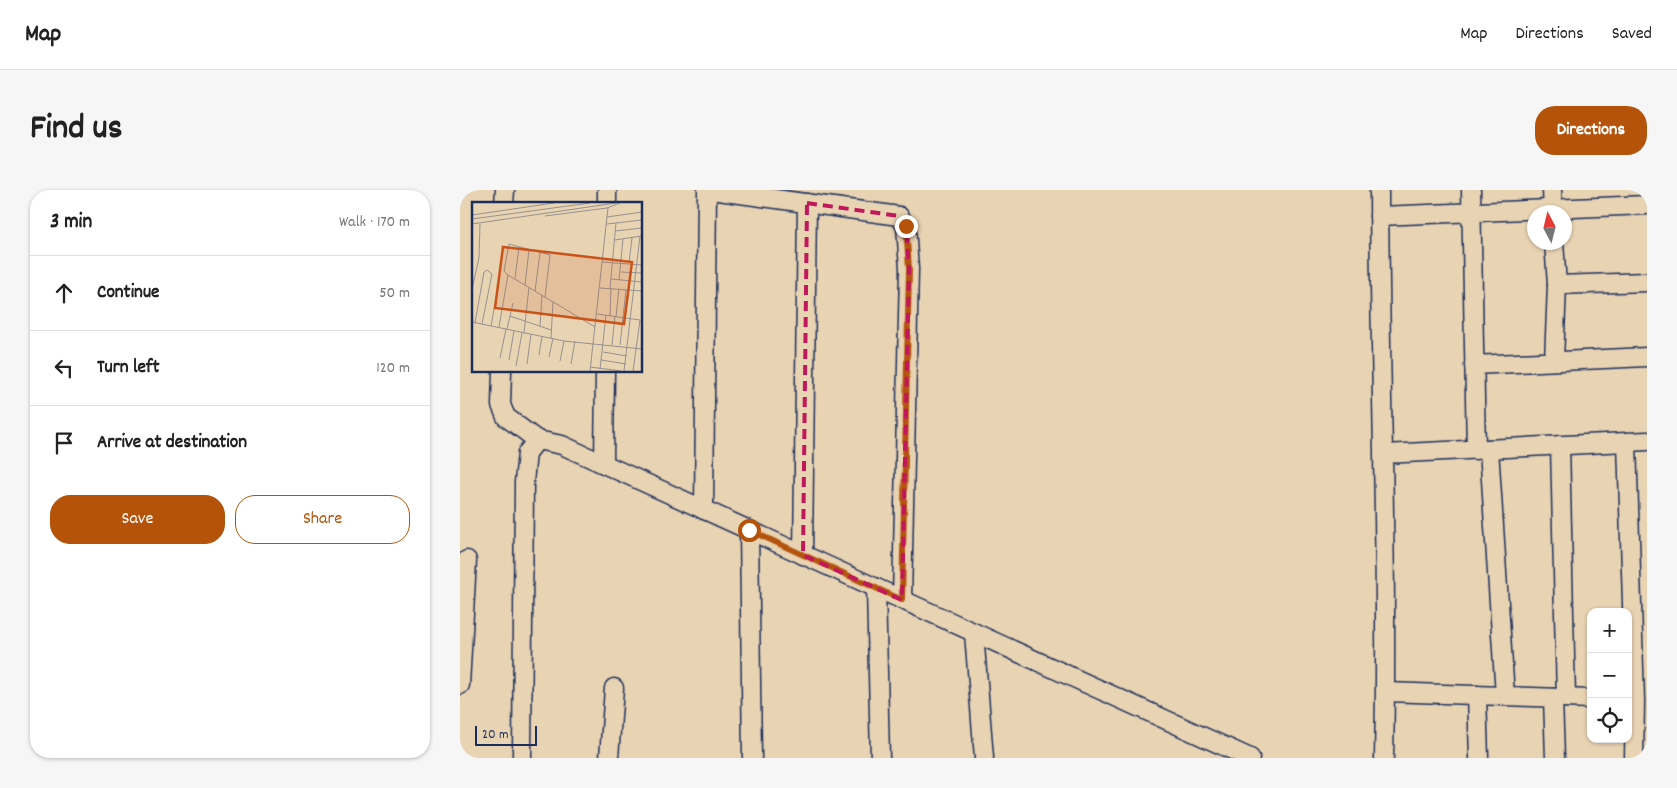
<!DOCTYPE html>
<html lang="en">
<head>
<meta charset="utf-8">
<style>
	body { margin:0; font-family:Dekko,sans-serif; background:#f6f6f6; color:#222 }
	.controls { position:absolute; right:15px; bottom:15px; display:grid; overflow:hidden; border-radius:10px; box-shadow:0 1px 4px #0004 }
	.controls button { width:45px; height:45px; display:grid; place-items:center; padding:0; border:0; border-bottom:1px solid #e0e0e0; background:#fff; color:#222; font:25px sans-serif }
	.compass { position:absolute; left:1067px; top:15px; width:45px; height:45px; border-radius:50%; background:#fff; box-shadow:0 1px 4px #0004; rotate:353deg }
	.scale { position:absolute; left:15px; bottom:12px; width:62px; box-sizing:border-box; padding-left:5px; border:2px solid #1b2f5e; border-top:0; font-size:14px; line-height:18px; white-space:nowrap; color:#1b2f5e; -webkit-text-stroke:4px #e8d3b2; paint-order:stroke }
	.stop { position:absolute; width:15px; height:15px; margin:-11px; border:4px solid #b45309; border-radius:50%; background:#fff }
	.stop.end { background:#b45309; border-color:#fff; box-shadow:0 1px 5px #0008 }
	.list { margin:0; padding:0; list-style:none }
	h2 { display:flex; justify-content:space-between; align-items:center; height:65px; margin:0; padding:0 20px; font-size:21px }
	h2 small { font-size:16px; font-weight:400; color:#767676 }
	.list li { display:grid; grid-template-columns:32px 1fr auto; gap:15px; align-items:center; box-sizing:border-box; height:75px; padding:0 20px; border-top:1px solid #e0e0e0 }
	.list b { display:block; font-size:19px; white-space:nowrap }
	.list em { font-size:16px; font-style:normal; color:#767676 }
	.actions { display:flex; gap:10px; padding:15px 20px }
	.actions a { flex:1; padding:11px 0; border:1px solid #b45309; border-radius:20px; text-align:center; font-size:18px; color:#b45309 }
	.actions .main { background:#b45309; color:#fff }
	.icon { flex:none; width:28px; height:28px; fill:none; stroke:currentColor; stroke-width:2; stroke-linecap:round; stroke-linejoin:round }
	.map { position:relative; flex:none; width:1187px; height:568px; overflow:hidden; border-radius:20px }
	header { display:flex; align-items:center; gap:30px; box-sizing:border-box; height:70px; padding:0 25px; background:#fff; border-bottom:1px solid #e0e0e0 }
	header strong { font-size:24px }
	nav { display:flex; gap:28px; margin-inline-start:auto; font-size:18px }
	.intro { display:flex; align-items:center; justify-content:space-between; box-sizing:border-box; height:120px; padding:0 30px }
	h1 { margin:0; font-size:35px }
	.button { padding:12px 22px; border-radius:20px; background:#b45309; color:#fff; font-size:18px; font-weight:700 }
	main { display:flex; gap:30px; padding:0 30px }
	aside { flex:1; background:#fff; border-radius:20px; box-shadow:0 1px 4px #0004 }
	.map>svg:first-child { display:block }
</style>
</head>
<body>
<header>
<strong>Map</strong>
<nav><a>Map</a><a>Directions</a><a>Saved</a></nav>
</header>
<div class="intro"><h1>Find us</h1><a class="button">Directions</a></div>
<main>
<aside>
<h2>3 min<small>Walk · 170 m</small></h2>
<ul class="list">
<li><svg class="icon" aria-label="ahead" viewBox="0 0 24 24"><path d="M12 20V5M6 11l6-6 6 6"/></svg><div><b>Continue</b></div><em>50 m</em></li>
<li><svg class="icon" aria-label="left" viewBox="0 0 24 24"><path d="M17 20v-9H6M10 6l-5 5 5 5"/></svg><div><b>Turn left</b></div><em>120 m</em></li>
<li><svg class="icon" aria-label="arrive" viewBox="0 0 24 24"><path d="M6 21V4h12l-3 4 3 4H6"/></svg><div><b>Arrive at destination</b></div></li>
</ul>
<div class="actions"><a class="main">Save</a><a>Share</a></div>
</aside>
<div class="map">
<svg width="1187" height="568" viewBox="0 0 1187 568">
	<rect width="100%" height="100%" fill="#e8d3b2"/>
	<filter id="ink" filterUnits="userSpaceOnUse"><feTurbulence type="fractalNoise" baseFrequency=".02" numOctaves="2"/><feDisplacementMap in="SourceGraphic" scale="10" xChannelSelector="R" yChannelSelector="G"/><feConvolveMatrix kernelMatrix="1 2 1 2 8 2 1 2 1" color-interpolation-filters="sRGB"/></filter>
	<g filter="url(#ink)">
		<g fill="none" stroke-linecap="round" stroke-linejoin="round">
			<g stroke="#1b2f5e" stroke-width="21">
				<g id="minor">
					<polyline points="251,0 439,26 446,36 449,79 442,410"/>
					<path d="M919,0C920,189 928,379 924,568"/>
					<polyline points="1011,0 1016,260"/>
					<polyline points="1092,0 1093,22"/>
					<polyline points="44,14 45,0"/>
					<polyline points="147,14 147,0"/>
					<polyline points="919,26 1187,15"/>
					<polyline points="1094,52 1097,95 1094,171"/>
					<polyline points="1097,95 1187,92"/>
					<polyline points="1014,175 1187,167"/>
					<polyline points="42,181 41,215 46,227 77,250"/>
					<polyline points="1167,252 1175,511 1174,568"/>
					<polyline points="1100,255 1106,508"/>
					<polyline points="1029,259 1045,506"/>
					<polyline points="924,264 1187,251"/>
					<polyline points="144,274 145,181"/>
					<polyline points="244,320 247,0"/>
					<polyline points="289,340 292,568"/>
					<polyline points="343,365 347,13"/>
					<polyline points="416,398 420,568"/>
					<polyline points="514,443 524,568"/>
					<polyline points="0,495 7,370"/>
					<polyline points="926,502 1131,509"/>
					<polyline points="1017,505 1019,568"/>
					<polyline points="1093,508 1095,568"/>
					<polyline points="62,568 64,292 67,263 77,250 102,255 790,568"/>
					<polyline points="149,568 154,498"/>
				</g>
			</g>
			<use href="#minor" stroke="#e8d3b2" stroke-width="18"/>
		</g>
	</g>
	<g fill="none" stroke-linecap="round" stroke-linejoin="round" filter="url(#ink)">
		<polyline stroke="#b45309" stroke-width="6" points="289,340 442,410 449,79 446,36"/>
	</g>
	<path fill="none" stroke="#c2185b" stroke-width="4" stroke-dasharray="10 6" stroke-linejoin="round" d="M347,13L439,26L446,36L449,79L442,410L343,365Z"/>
	<g transform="translate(12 12)">
		<rect width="170" height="170" fill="#e8d3b2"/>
		<path fill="none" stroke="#969190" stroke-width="1" d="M0,13L82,1M73,14L135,6L148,1M135,15L170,10M0,17L118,1M0,22L144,1M135,22L170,18M143,29L170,26M143,38L169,34M130,60L170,63M157,61L160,36M149,70L170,71M36,73L32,69L37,42L78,53L73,95M43,76L47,45M139,77L170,80M147,78L151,37M53,83L57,48M128,86L170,89M138,86L144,21M0,87L7,56L8,22M63,89L68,51M125,112L168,118M38,114L79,128M138,114L139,86M144,115L147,87M0,120L92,139L170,147M3,121L12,70L15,68L20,72L10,122M19,124L26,85M68,124L70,93M27,125L36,73L123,125M35,127L41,101M52,131L57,85M79,136L81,100M140,143L143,114M148,143L154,88M131,150L155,154M67,153L70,134M77,155L81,136M28,156L34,127M37,158L42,129M129,158L154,162M88,159L92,139M55,162L59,132M99,162L103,139M44,164L50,131M118,165L149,169M128,167L134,113M118,169L136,6M152,169L168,34M161,169L168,118"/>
		<path fill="#c95318" fill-opacity="0.15" stroke="#c95318" stroke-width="2.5" d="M31,45L160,60L152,122L23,106Z"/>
		<rect width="170" height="170" fill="none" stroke="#1b2f5e" stroke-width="2.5"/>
	</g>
</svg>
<div class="controls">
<button>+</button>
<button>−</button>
<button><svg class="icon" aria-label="locate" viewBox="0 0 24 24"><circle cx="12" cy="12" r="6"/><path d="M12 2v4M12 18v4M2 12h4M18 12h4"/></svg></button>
</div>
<svg class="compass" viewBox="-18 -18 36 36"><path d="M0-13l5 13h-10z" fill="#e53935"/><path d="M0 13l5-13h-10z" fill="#767676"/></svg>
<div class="scale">20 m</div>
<div class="stop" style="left:289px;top:340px"></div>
<div class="stop end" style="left:446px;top:36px"></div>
</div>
</main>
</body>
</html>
